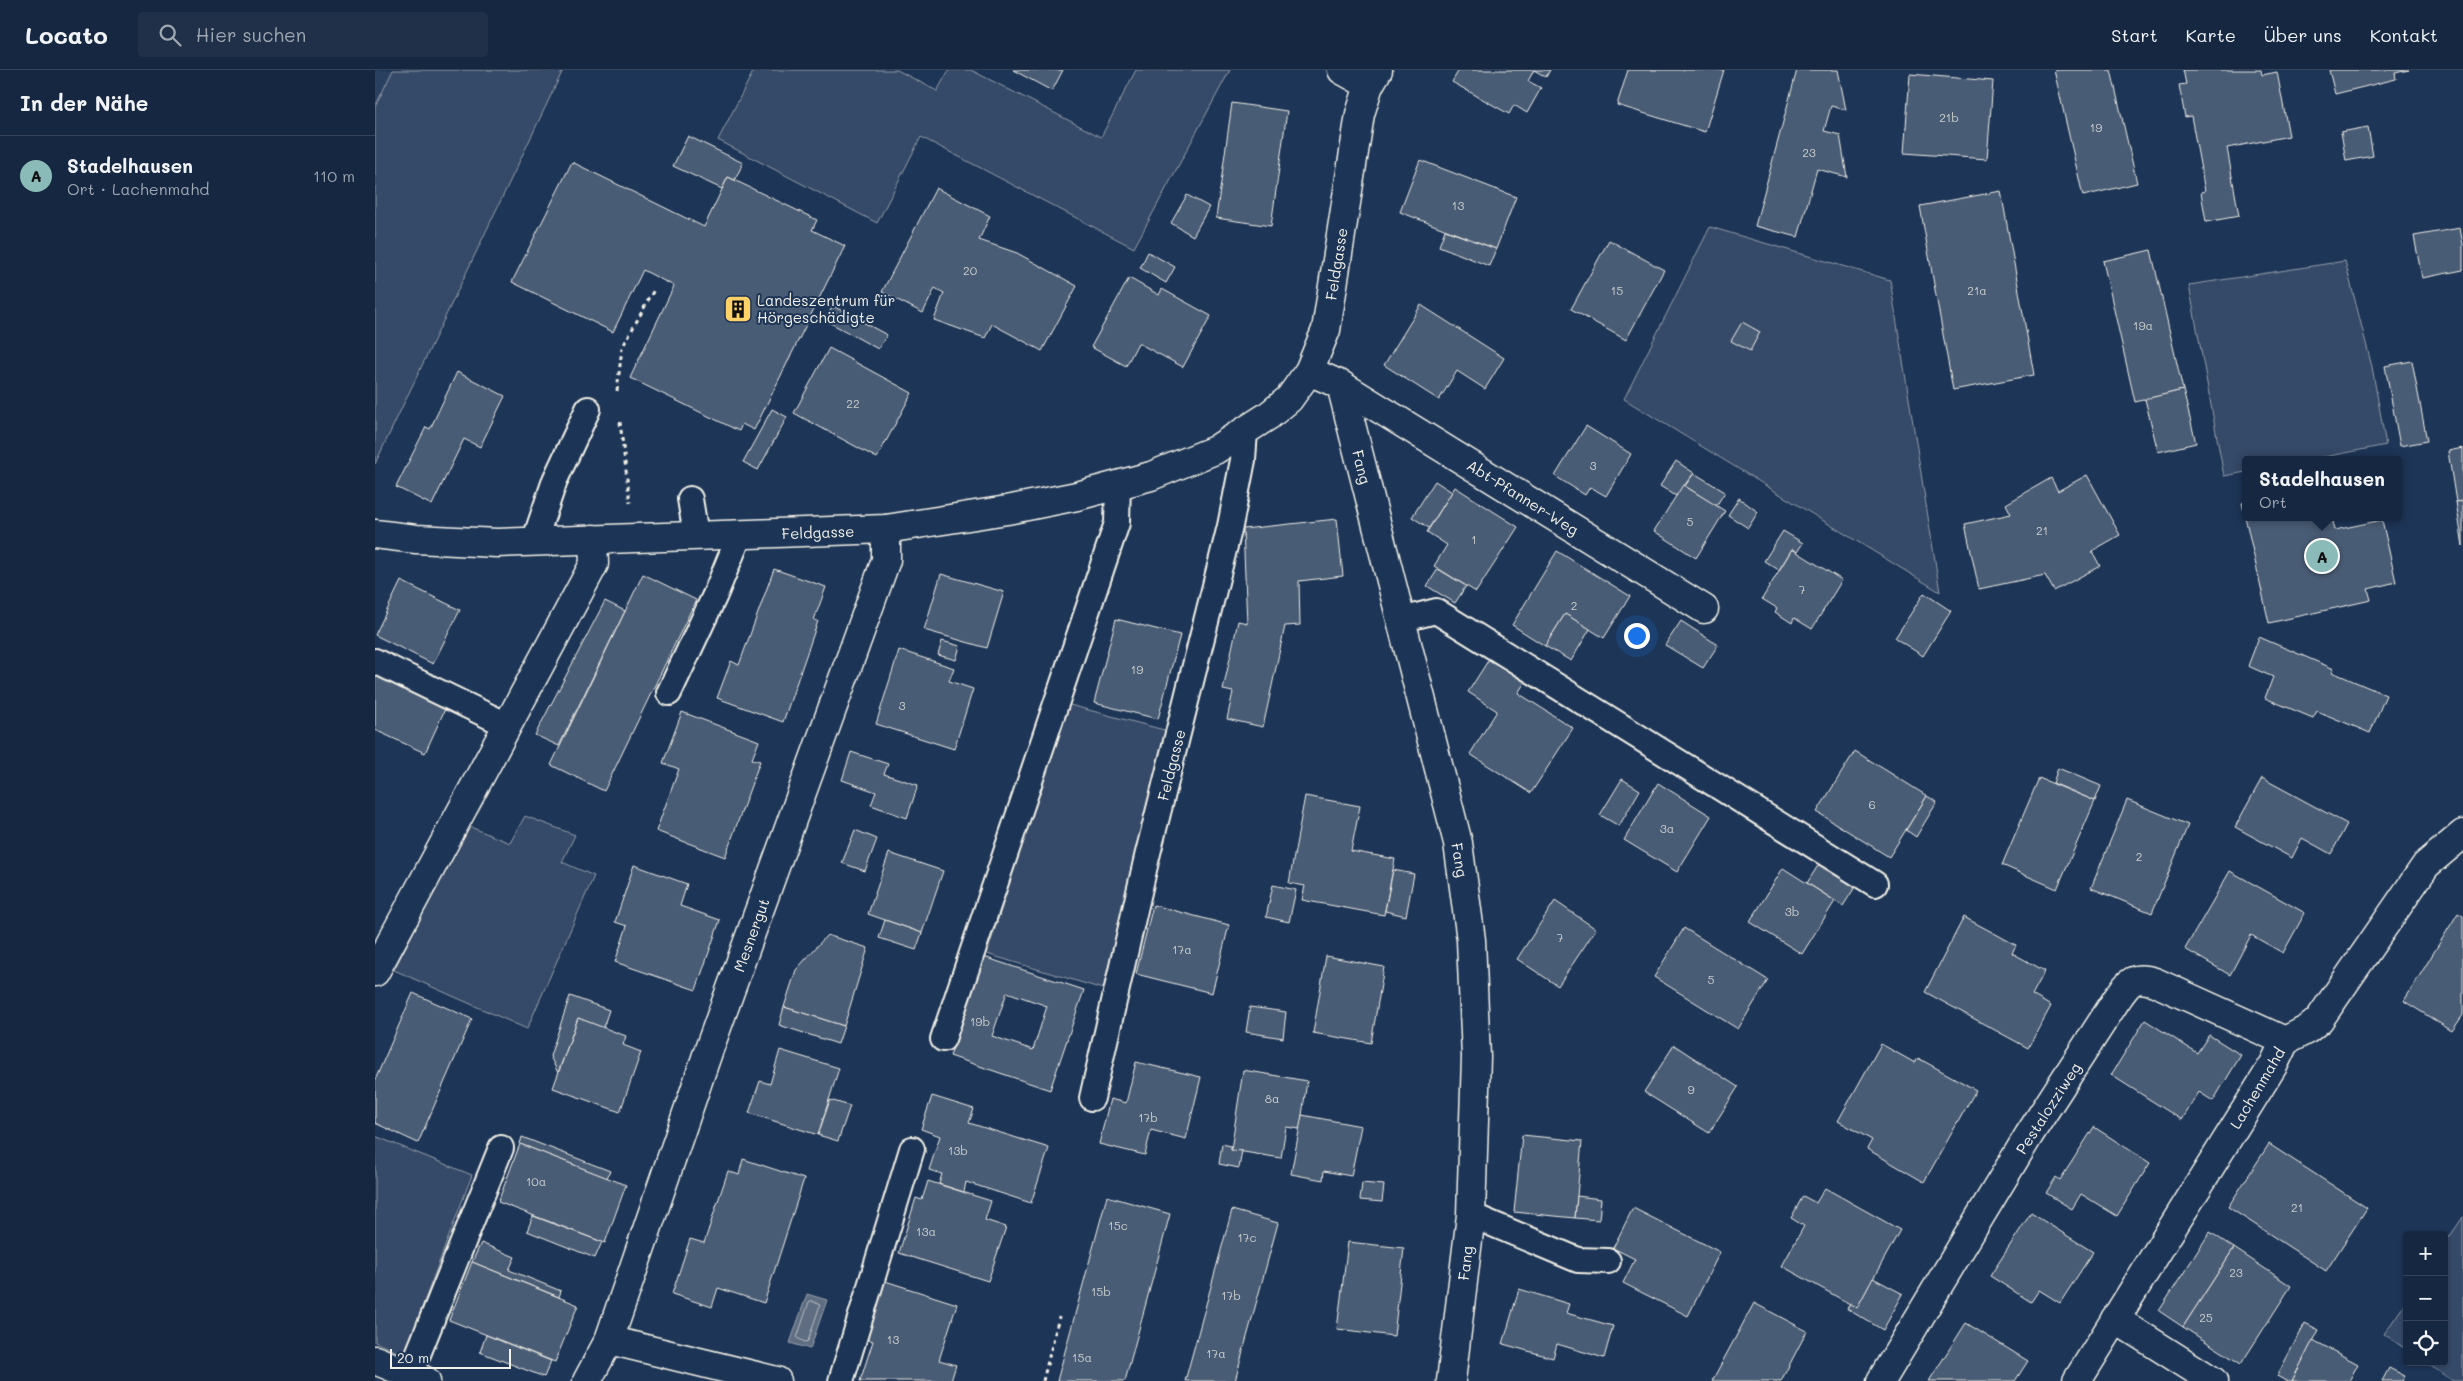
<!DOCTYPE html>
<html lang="de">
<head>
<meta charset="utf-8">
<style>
	body { margin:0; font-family:Mali,sans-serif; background:#1f3048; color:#f1f3f6 }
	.controls { position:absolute; right:15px; bottom:15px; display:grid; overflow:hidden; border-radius:5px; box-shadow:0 1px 4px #0004 }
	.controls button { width:45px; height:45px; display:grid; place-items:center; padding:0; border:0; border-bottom:1px solid #35445a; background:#162841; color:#f1f3f6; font:25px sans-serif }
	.scale { position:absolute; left:15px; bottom:12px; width:121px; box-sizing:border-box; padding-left:5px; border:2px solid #f4f1e8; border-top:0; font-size:14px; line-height:18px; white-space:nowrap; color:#f4f1e8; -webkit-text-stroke:4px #1d3557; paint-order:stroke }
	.you { position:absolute; left:1261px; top:565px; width:18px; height:18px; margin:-12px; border:4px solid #fff; border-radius:50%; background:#1a73e8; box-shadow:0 0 0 8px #1a73e833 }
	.badge { display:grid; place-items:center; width:32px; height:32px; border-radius:50%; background:#8bbbb9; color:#111; font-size:16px; font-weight:700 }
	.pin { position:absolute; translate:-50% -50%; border:2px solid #fff; box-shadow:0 1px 5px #0006 }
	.popup { position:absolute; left:1867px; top:386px; width:160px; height:65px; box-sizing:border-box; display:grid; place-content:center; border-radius:5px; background:#162841; filter:drop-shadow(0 1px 4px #0005); font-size:16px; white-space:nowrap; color:#9ea6b1 }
	.popup b { font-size:19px; color:#f1f3f6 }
	.popup::after { content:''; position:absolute; left:50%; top:100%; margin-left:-10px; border:10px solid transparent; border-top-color:#162841 }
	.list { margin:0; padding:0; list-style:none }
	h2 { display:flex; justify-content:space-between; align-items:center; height:65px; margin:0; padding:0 20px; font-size:21px }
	h2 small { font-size:16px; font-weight:400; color:#9ea6b1 }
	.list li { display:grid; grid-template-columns:32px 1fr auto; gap:15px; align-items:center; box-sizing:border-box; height:80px; padding:0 20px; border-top:1px solid #35445a }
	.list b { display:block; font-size:19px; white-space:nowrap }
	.list p { margin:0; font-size:16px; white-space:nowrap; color:#9ea6b1 }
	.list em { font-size:16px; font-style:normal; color:#9ea6b1 }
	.icon { flex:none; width:28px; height:28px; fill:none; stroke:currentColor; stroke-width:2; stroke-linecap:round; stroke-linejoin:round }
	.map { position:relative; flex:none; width:2088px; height:1311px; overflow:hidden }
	header { display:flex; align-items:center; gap:30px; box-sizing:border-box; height:70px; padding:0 25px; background:#162841; border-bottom:1px solid #35445a }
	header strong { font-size:24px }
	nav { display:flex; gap:28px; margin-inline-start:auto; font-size:18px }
	.search { width:350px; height:45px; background:#1f3048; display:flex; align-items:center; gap:12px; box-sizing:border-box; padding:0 18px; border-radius:5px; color:#9ea6b1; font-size:19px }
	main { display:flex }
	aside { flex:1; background:#162841 }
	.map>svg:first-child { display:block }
</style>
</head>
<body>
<header>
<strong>Locato</strong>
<div class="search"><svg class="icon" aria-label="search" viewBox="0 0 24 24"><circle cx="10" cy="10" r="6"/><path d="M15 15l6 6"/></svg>Hier suchen</div>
<nav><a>Start</a><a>Karte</a><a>Über uns</a><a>Kontakt</a></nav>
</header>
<main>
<aside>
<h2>In der Nähe<small></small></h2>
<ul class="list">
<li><span class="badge">A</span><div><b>Stadelhausen</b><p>Ort · Lachenmahd</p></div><em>110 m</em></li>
</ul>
</aside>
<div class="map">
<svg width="2088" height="1311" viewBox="0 0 2088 1311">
	<rect width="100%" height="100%" fill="#1d3557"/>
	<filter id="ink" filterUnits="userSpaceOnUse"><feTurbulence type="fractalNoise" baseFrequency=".02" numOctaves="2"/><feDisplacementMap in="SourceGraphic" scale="10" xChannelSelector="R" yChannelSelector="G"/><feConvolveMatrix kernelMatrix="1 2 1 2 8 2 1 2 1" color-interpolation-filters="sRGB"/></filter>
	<g filter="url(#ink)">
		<polygon fill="#2a4060" points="0,0 18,0 0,37"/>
		<g fill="#354a67" stroke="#949ea8">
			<polygon points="18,0 188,0 0,394 0,37"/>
			<polygon points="379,0 522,0 562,21 574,0 596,0 726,67 761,0 855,0 759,178 546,67 502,153 343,70"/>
			<polygon points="1335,157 1515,210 1565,522 1249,329"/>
			<polygon points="1970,191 1997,297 2011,375 1934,390 1871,390 1871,402 1849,406 1814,215"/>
			<polygon points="691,634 793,661 728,919 612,884"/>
			<polygon points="150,746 200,765 187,792 219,806 152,959 19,900 93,756 135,773"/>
			<polygon points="0,1066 97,1105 29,1285 0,1272"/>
			<polygon points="2088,1147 2088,1311 2078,1311 2050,1292 2069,1292 2069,1175"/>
			<polygon points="2032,1231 2032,1280 2009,1264"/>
		</g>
		<polygon fill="#5e6d82" stroke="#9aa2ab" points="432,1224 452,1230 435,1279 415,1273"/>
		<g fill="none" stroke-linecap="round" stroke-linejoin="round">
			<polygon stroke="#b8bcbf" stroke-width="1" points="437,1231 445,1235 433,1271 430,1272 422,1268 434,1232"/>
		</g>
		<g fill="#485b74" stroke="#f4f1e8" fill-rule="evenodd">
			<polygon points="638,0 688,0 677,21"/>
			<polygon points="1084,0 1159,0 1153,11 1166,18 1152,43 1139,35 1134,44 1077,12"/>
			<polygon points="1159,0 1175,0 1171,7"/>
			<polygon points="1253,0 1349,0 1330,62 1242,35"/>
			<polygon points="1422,0 1463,0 1471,40 1456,36 1449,61 1465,65 1472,107 1442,99 1423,167 1380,156"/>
			<polygon points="1679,0 1736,0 1762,113 1708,126"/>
			<polygon points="1808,0 1886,0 1887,5 1902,2 1914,66 1852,78 1864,146 1831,152 1826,122 1830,121 1816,46 1810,47 1804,15 1811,14"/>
			<polygon points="1954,0 2034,0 2020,3 2021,9 1960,24"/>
			<polygon points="1535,4 1618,11 1612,89 1529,83"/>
			<polygon points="857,33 912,41 896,156 841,148"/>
			<polygon points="1993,57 1998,86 1971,91 1966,62"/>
			<polygon points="313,66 368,93 360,110 353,107 347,119 298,96"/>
			<polygon points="1045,90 1141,127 1121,179 1025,142"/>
			<polygon points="197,92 329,157 353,107 442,150 437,160 470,176 379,360 367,354 364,361 255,308 299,216 268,200 238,262 137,212"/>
			<polygon points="561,118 615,146 604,170 642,183 702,216 667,281 617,254 610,268 559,250 569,223 560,218 548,243 507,222"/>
			<polygon points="1626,121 1659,305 1578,320 1545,136"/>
			<polygon points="812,125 834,137 818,166 796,153"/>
			<polygon points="2085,158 2088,175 2088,200 2047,208 2039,166"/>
			<polygon points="1070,160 1121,179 1114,196 1064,176"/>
			<polygon points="1234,170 1289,200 1251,270 1196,239"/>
			<polygon points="1776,180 1808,320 1760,332 1728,191"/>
			<polygon points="773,182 800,197 791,213 765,198"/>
			<polygon points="754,208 784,225 787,219 836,246 808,297 763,273 751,296 716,277"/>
			<polygon points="1046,235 1129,288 1110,319 1082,301 1064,330 1009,295"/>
			<polygon points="458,236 512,265 503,279 450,250"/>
			<polygon points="1367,252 1385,262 1375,281 1356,271"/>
			<polygon points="454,278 537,323 502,388 419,343"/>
			<polygon points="2037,291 2052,371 2025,376 2010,296"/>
			<polygon points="82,302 130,326 105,377 89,369 57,435 21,417 51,357 55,359"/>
			<polygon points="1808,320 1821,373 1783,382 1770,329"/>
			<polygon points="397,339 412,347 383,400 368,392"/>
			<polygon points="1211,356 1256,384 1231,426 1215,417 1210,425 1180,406"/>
			<polygon points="2088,378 2088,431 2081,432 2073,381"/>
			<polygon points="1301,391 1319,403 1301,426 1285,416"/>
			<polygon points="1319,403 1350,422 1341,436 1310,416"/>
			<polygon points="1712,405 1745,465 1717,481 1725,496 1679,521 1670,505 1604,519 1590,454 1636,444 1631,434 1676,408 1683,421"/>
			<polygon points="1060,411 1077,422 1054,458 1037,447"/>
			<polygon points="1308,415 1350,441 1321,488 1279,461"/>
			<polygon points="1080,417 1143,457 1101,522 1059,496 1072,475 1052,462"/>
			<polygon points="1364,428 1383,442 1373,458 1353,445"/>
			<polygon points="2088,431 2088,476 2081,432"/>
			<polygon points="1871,432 1871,447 1957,447 1960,460 2007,450 2021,512 1993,519 1996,530 1894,553 1867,433"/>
			<polygon points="962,449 968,506 924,511 925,555 910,556 888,657 852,649 858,622 848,620 863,551 872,553 868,459"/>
			<polygon points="1408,461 1428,473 1422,482 1417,479 1404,500 1389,491"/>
			<polygon points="1417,479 1467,510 1437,559 1419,548 1417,553 1400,542 1402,538 1387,529"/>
			<polygon points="1182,481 1255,526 1229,568 1190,544 1170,576 1137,555"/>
			<polygon points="399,499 451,517 439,550 443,551 408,652 342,628 356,591 364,595"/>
			<polygon points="1063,499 1091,516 1080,533 1052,516"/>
			<polygon points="268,504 321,530 229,721 176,695"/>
			<polygon points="566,504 629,522 612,578 549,560"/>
			<polygon points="26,511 85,540 58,594 0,565"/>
			<polygon points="1549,523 1576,541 1548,586 1520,568"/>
			<polygon points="230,531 250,541 184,676 160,665"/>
			<polygon points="1190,544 1215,559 1196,591 1170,576"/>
			<polygon points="741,549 805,565 783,649 719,633"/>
			<polygon points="1306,551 1343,575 1328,598 1290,575"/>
			<polygon points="1884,567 1959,599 1957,602 2011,625 1995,663 1942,641 1938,648 1890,628 1898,607 1873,596"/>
			<polygon points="567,571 585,576 581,590 563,585"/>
			<polygon points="524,580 579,598 574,611 598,619 579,679 501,654"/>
			<polygon points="1116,586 1152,609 1143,623 1198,658 1156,723 1095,684 1122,641 1093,622"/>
			<polygon points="0,604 71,637 50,683 0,660"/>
			<polygon points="307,642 384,671 377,689 385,691 350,787 281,761 304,699 288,693"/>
			<polygon points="1480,681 1552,726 1514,787 1442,742"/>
			<polygon points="476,682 513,694 509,704 543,715 532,748 496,735 501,722 467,710"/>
			<polygon points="1683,698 1726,716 1720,731 1678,713"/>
			<polygon points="1664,708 1720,731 1682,819 1627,795"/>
			<polygon points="1887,708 1972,754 1956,784 1927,768 1917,788 1860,757"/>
			<polygon points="1247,709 1265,720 1244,756 1225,745"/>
			<polygon points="1283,713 1336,746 1302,802 1249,770"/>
			<polygon points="930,726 985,736 976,781 1020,789 1009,845 927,830 930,816 914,813"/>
			<polygon points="1552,726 1562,732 1541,767 1531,760"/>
			<polygon points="1752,730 1813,755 1777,843 1716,818"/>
			<polygon points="480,760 502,769 490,801 467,793"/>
			<polygon points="514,783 568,801 547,863 493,844"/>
			<polygon points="1444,794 1480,817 1468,836 1432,813"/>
			<polygon points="259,795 312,814 305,836 345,850 321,920 240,892 252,856 240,852"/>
			<polygon points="1408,798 1460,831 1427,884 1375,852"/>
			<polygon points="1018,800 1039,804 1031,846 1010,841"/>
			<polygon points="1855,801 1930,843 1908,883 1876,865 1855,905 1810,879"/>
			<polygon points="898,815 921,820 914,852 891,847"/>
			<polygon points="1180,831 1221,859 1183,916 1142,889"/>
			<polygon points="778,835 854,855 837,923 761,904"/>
			<polygon points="2083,843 2088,846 2088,945 2077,961 2029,931"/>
			<polygon points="1589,847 1641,875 1637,883 1670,901 1657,925 1676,936 1653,978 1550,922"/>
			<polygon points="510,850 547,863 541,880 504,868"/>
			<polygon points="1309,858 1393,910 1363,959 1279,907"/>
			<polygon points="452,865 493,878 469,956 409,937 421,900"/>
			<polygon points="951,886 1009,897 996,973 938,963"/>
			<path d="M609,887L709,920L675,1020L575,986ZM632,922L672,936L658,980L617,966Z"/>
			<polygon points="38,923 97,949 43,1073 0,1053 0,1010"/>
			<polygon points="195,926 234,940 228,958 203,948 183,1003 175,986"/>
			<polygon points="409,937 469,956 463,974 404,955"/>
			<polygon points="875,937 911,942 908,968 871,962"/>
			<polygon points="203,948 251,966 248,975 266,982 245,1042 178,1018"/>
			<polygon points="1770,950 1822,983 1834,965 1866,985 1838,1031 1824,1022 1807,1050 1736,1005"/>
			<polygon points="1506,974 1540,993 1543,988 1601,1020 1549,1112 1492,1079 1497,1070 1463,1051"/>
			<polygon points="1299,975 1363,1017 1334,1063 1269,1022"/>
			<polygon points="405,980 464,998 443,1065 374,1043 385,1011 395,1014"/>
			<polygon points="761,992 826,1007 811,1069 776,1060 770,1085 724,1074 735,1029 751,1033"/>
			<polygon points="868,1000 932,1011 925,1059 911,1057 906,1088 856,1080"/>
			<polygon points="557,1026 599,1039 594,1053 674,1078 656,1133 591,1112 589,1122 564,1114 567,1104 554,1100 565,1066 546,1059"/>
			<polygon points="455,1030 475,1036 463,1071 443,1065"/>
			<polygon points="927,1045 986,1056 976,1106 949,1101 948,1110 916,1104"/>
			<polygon points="1719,1057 1775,1093 1742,1146 1706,1124 1697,1139 1671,1123 1681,1107 1685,1110"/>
			<polygon points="1147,1065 1207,1071 1200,1148 1139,1142"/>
			<polygon points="147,1067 235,1101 232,1108 145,1074"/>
			<polygon points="145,1074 251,1115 230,1173 123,1132"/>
			<polygon points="847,1074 856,1076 856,1080 867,1081 864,1098 844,1094"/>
			<polygon points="1894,1074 1992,1138 1951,1201 1853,1137"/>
			<polygon points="368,1089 429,1109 389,1233 343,1218 337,1237 297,1224 315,1169 329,1173 353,1101 364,1105"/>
			<polygon points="553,1111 616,1131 610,1150 631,1157 613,1211 524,1183 541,1128 547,1130"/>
			<polygon points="987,1113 1009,1115 1007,1132 985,1130"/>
			<polygon points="1450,1118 1525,1160 1482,1238 1407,1196 1429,1156 1416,1148 1428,1126 1441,1133"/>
			<polygon points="732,1126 795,1144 750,1311 682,1311"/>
			<polygon points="1202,1126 1226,1129 1224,1150 1200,1148"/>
			<polygon points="1258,1138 1345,1182 1313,1246 1248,1213 1260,1189 1238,1178"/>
			<polygon points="857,1140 903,1153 860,1311 810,1311"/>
			<polygon points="1656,1143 1718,1182 1685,1233 1664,1220 1656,1232 1615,1206"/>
			<polygon points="158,1146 227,1172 220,1188 152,1161"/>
			<polygon points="1835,1162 1859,1178 1808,1257 1784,1241"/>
			<polygon points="973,1172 1029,1178 1019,1266 962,1259"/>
			<polygon points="106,1173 140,1187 134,1200 186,1221 184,1227 97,1192"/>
			<polygon points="1859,1178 1916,1216 1866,1294 1808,1257"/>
			<polygon points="97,1192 203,1235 180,1292 74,1250"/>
			<polygon points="1498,1208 1528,1224 1508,1260 1472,1239 1475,1233 1482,1238"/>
			<polygon points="507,1210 582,1234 564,1290 581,1295 576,1311 485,1311 498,1271 488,1268"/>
			<polygon points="1144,1219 1194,1234 1191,1243 1238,1256 1229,1288 1182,1274 1178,1288 1128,1274"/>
			<polygon points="1379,1233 1432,1261 1406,1311 1337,1311"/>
			<polygon points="1591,1253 1653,1291 1640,1311 1554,1311"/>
			<polygon points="1930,1253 1944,1260 1917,1311 1911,1311 1902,1306"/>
			<polygon points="111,1265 176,1291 169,1307 105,1282"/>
			<polygon points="1938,1270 1983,1294 1974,1311 1917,1311"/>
			<polygon points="2014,1298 2030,1306 2027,1311 2007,1311"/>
		</g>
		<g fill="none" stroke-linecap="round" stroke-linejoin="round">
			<g stroke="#f4f1e8" stroke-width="28">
				<g id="service">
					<polyline points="315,429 321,465"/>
					<polyline points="159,472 180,410 213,339"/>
					<polyline points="1026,550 1061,541 1500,814"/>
					<polyline points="0,591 132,655"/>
					<polyline points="294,623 340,525 365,464"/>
					<polyline points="568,969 742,453 743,415"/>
					<polyline points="717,1028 772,787 855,456 868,390 870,361"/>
					<polyline points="1096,1145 1203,1190 1233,1191"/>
					<polyline points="35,1304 126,1078"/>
					<polyline points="466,1311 537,1079"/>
				</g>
			</g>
			<g stroke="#f4f1e8" stroke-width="31">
				<g id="minor">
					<polyline points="967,0 994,15"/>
					<polyline points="934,301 966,315 1083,773 1096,870 1101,987 1096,1145 1076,1311"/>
					<polyline points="966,315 1329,539"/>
					<polyline points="0,464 41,469 122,473 511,459 632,440 702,426 776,406 840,380 893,346 914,329 934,301 951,260 985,44 994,15 1003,0"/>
					<polyline points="0,902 219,494 218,469"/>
					<polyline points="1740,1249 1838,1311"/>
					<polyline points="234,1270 402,1311"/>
					<polyline points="0,1290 51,1311"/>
					<polyline points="212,1311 234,1270 333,982 511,490 511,459"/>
					<path d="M1506,1311L1654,1065L1742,929C1754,912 1758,905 1780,912L1910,971"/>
					<polyline points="1702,1311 1899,994 1910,971 1933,959 1944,950 2051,795 2088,764"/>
				</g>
			</g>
			<g stroke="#f4f1e8" stroke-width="3" stroke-dasharray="4 4" stroke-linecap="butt">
				<polyline points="242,321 247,278 280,218"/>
				<polyline points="245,352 255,433"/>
				<polyline points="668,1311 684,1247"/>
			</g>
			<use href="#service" stroke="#1d3557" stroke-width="24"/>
			<use href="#minor" stroke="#1d3557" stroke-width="28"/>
		</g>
	</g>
	<defs>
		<g id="building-square" transform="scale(1.4375)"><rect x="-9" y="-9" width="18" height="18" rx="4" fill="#ffd166" stroke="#1d3557"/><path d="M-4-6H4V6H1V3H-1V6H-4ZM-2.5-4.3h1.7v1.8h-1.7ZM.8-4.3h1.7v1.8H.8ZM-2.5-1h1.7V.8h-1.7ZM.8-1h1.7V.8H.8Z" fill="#111"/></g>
	</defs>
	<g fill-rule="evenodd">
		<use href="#building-square" x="363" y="239"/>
	</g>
	<g text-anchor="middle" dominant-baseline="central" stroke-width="4" stroke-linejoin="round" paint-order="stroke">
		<g font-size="12" fill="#c9cccb">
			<text x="1574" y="47">21b</text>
			<text x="1721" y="57">19</text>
			<text x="1434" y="82">23</text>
			<text x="1083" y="135">13</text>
			<text x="595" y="200">20</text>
			<text x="1242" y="220">15</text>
			<text x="1602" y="220">21a</text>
			<text x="1768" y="255">19a</text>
			<text x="478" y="333">22</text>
			<text x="1218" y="395">3</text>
			<text x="1315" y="451">5</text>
			<text x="1667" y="460">21</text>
			<text x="1099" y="469">1</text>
			<text x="1427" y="519">7</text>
			<text x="1199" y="535">2</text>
			<text x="762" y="599">19</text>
			<text x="527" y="635">3</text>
			<text x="1497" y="734">6</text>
			<text x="1292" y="758">3a</text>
			<text x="1764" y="786">2</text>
			<text x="1417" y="841">3b</text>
			<text x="1185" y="867">7</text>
			<text x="807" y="879">17a</text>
			<text x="1336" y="909">5</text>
			<text x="605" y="951">19b</text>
			<text x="1316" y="1019">9</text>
			<text x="897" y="1028">8a</text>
			<text x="773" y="1047">17b</text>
			<text x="583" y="1080">13b</text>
			<text x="161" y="1111">10a</text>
			<text x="1922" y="1137">21</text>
			<text x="743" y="1155">15c</text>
			<text x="551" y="1161">13a</text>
			<text x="872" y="1167">17c</text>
			<text x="1861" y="1202">23</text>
			<text x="726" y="1221">15b</text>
			<text x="856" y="1225">17b</text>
			<text x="1831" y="1247">25</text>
			<text x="518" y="1269">13</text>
			<text x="841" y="1283">17a</text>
			<text x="707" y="1287">15a</text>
		</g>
		<g font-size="15" fill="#f4f1e8" stroke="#1d3557">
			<text transform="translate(961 194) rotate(-81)">Feldgasse</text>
			<text transform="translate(987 397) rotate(76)">Fang</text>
			<text transform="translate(1148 427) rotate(32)">Abt-Pfanner-Weg</text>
			<text transform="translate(443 462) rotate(-2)">Feldgasse</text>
			<text transform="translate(796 695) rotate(-76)">Feldgasse</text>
			<text transform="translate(1085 790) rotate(81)">Fang</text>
			<text transform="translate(376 865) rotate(-70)">Mesnergut</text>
			<text transform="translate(1882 1018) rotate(-59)">Lachenmahd</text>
			<text transform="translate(1673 1038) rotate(-57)">Pestalozziweg</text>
			<text transform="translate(1090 1193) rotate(-83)">Fang</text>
		</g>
		<g font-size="15" fill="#f4f1e8" stroke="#1d3557" text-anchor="start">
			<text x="382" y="230">Landeszentrum für<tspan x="382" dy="17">Hörgeschädigte</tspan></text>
		</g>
	</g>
</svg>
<div class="controls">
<button>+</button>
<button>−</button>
<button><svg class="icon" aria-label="locate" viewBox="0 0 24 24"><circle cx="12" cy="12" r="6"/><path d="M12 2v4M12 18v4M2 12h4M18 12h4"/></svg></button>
</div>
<div class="scale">20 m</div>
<div class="you"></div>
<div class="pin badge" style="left:1947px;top:486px">A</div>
<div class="popup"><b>Stadelhausen</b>Ort</div>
</div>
</main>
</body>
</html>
